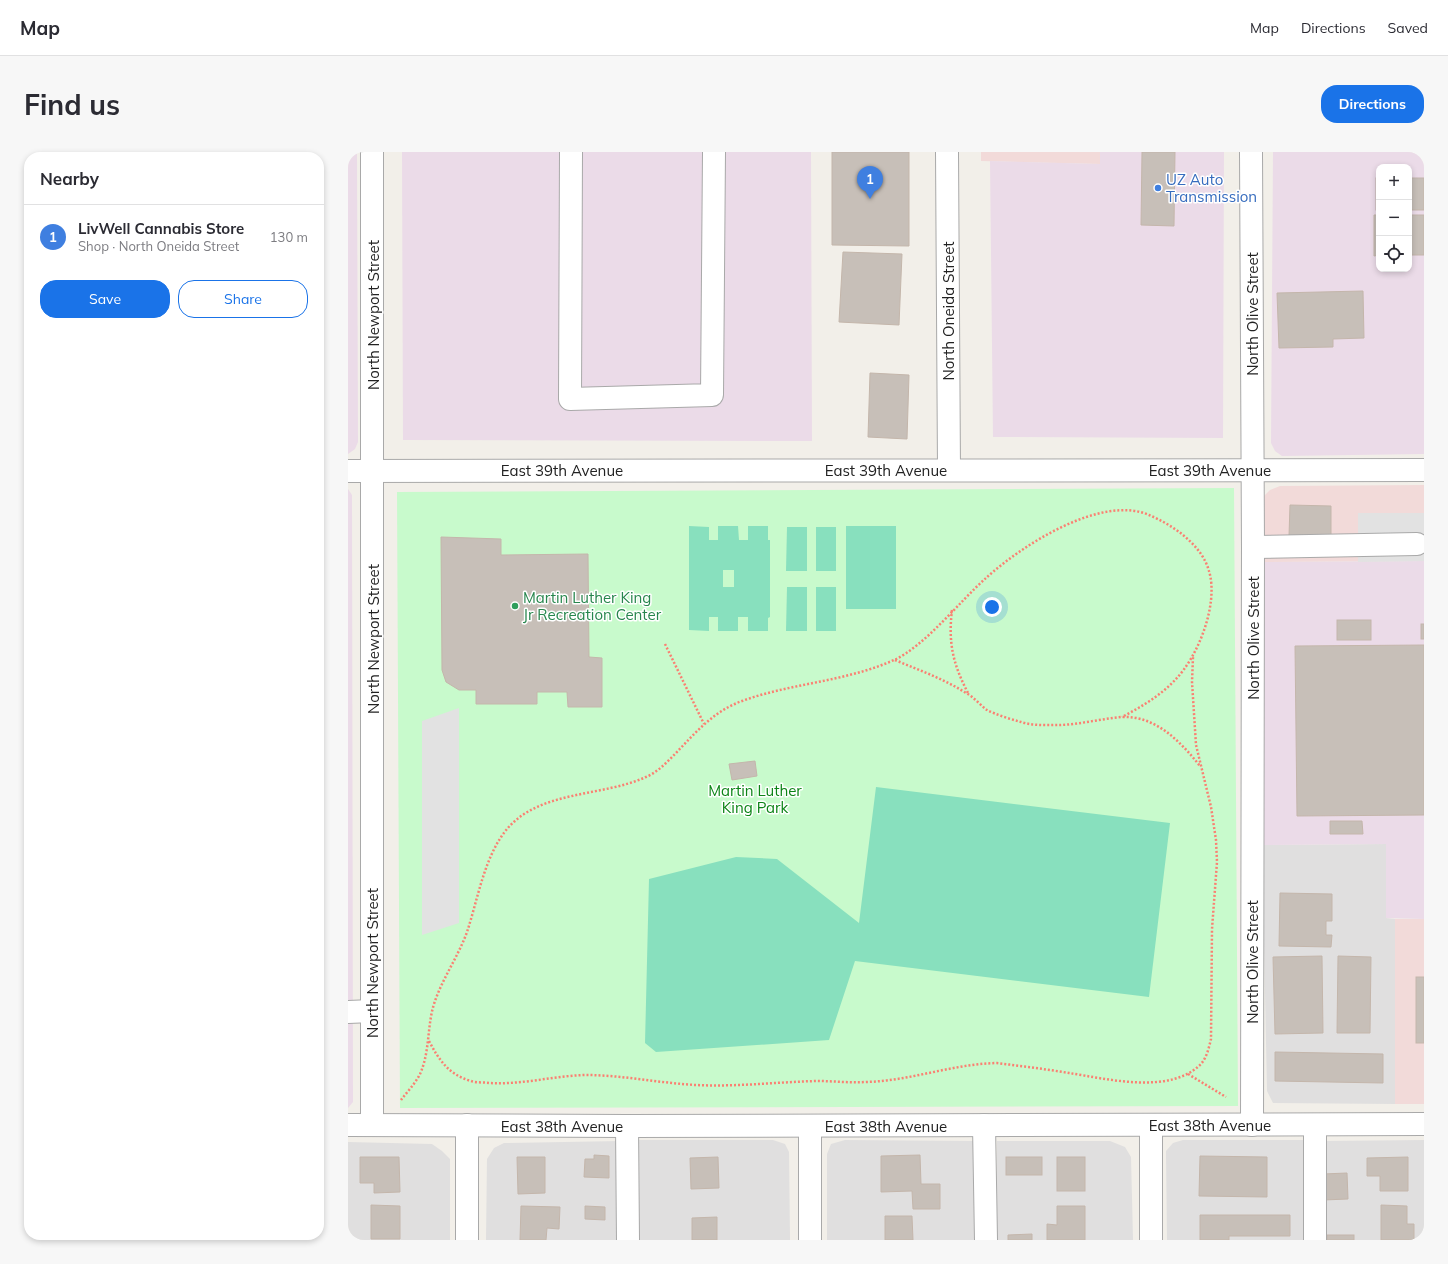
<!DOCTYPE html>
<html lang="en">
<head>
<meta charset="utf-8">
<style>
	body { margin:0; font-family:Mulish,sans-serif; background:#f7f7f7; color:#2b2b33 }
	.controls { position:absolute; right:12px; top:12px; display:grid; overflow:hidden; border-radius:8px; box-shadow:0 2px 6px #0003 }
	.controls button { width:36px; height:36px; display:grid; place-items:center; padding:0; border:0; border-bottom:1px solid #e1e1e2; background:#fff; color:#2b2b33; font:20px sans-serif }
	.you { position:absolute; left:644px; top:455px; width:14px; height:14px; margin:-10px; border:3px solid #fff; border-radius:50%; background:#1a73e8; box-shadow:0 0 0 6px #1a73e833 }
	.badge { display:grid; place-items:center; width:26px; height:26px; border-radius:50%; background:#1a73e8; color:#fff; font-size:13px; font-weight:700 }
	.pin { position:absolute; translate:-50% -33px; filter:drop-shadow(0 1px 2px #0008) }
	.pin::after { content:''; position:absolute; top:21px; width:14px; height:12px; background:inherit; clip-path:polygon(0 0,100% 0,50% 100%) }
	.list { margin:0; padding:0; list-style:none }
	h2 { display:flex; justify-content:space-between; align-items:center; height:52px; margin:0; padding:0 16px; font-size:17px }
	h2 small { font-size:13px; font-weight:400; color:#7c7c81 }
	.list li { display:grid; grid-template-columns:26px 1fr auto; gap:12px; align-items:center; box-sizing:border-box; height:64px; padding:0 16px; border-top:1px solid #e1e1e2 }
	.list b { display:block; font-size:15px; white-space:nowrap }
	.list p { margin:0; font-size:13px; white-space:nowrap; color:#7c7c81 }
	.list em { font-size:13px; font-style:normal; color:#7c7c81 }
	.actions { display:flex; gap:8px; padding:12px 16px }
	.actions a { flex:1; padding:9px 0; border:1px solid #1a73e8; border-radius:16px; text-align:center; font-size:14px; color:#1a73e8 }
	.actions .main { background:#1a73e8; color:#fff }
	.icon { flex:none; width:22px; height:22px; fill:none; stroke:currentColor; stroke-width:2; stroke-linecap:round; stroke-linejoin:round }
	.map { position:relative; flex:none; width:1076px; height:1088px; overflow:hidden; border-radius:16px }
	header { display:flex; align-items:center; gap:24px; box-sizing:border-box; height:56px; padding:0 20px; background:#fff; border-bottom:1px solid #e1e1e2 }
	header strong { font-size:19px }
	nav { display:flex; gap:22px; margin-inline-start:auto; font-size:14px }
	.intro { display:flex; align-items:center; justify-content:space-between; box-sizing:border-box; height:96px; padding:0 24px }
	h1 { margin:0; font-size:28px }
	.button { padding:10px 18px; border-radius:16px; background:#1a73e8; color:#fff; font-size:14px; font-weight:700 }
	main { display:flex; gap:24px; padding:0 24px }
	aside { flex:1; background:#fff; border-radius:16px; box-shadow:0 2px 6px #0003 }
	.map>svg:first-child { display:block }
</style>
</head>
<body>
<header>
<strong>Map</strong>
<nav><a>Map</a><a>Directions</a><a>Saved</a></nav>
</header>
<div class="intro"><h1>Find us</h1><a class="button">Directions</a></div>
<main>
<aside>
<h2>Nearby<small></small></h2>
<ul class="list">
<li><span class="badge" style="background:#3f7fe0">1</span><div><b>LivWell Cannabis Store</b><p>Shop · North Oneida Street</p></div><em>130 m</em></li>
</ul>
<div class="actions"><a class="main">Save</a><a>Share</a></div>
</aside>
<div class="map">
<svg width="1076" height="1088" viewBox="0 0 1076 1088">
	<rect width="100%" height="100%" fill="#f2efe9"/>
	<g fill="#e0dfdf">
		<polygon points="1038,692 1038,766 1047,767 1047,952 925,951 919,939 914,693"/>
		<polygon points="288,988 425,988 437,992 441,1000 442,1088 288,1088"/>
		<polygon points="497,988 631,989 632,1088 479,1088 479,1002 483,992"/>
		<polygon points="835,988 957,988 957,1088 819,1088 818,999 825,991"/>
		<polygon points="1076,988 1076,1088 975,1088 974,989"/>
		<polygon points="273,989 273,1088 138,1088 139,1007 146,996 156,991"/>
		<polygon points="649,989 762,989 777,995 783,1005 785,1088 649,1088"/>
		<polygon points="0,990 84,992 94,999 102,1007 102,1088 0,1088"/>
	</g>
	<g fill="#f2dad9">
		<polygon points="633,0 752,0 752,12 633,9"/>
		<polygon points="1076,333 1076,409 916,410 915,354 916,344 922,338 932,334"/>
		<rect x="1047" y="767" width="29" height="185"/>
	</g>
	<g fill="#ebdbe8" fill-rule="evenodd">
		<polygon points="0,0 9,0 10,290 7,297 0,302"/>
		<polygon points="54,0 463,0 464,289 55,288"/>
		<polygon points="752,0 876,0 875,286 645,285 642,9 752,12"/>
		<path d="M925,0H1076V302L934,304L927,299L923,291ZM1031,15H1061V117H1031Z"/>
		<polygon points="0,337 4,343 5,950 0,956"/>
		<polygon points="1076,409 1076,767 1038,766 1038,692 914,693 916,410"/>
	</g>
	<polygon fill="#c8facc" points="886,336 890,954 52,956 49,340"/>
	<g fill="#88e0be" fill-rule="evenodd">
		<path d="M341,374L361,375V388H370V374H390L391,388H400V374H420V388H422V465L420,466V479H400V465H390V479H370V465H361V479L341,478ZM375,418H386V435H375Z"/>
		<rect x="498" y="374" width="50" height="83"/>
		<polygon points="439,375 459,375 459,419 438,419"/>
		<rect x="468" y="375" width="20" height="44"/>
		<polygon points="439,435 459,435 459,479 438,479"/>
		<rect x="468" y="435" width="20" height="44"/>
		<polygon points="528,635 822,671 801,845 507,809 481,888 308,900 297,891 301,727 388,705 429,707 511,771"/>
	</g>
	<g fill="#e2e2e2">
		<polygon points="1010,361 1076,361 1076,409 1010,410"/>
		<polygon points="111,556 111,771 74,783 74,569"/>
	</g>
	<g fill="#c7bfb8" stroke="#c4b6ab">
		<polygon points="484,0 561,0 561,94 484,93"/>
		<polygon points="794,0 827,0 826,74 793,73"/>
		<rect x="1028" y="26" width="3" height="32"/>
		<rect x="1061" y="26" width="15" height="32"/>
		<polygon points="1026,63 1031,63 1031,103 1026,104"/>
		<rect x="1061" y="63" width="15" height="40"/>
		<polygon points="495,100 554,102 551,173 491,170"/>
		<polygon points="1015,139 1016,186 985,187 985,195 931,196 929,141"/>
		<polygon points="522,221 561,223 559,287 520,285"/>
		<polygon points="942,353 983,354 983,384 941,384"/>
		<polygon points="93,385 153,387 153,403 240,402 241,505 254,506 254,555 220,555 219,540 189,540 189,552 128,552 128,538 111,538 98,530 94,518"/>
		<rect x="989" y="468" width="34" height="20"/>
		<rect x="1073" y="472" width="3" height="15"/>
		<polygon points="1076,493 1076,663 949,664 947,494"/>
		<polygon points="407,609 409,624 384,628 381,612"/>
		<polygon points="982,669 1014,669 1015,682 982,682"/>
		<polygon points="932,741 984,742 984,769 978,769 978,783 984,783 983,795 931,794"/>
		<polygon points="974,804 975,881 927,882 925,805"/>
		<polygon points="990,804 1023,805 1022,881 989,881"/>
		<rect x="1068" y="825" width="8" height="66"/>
		<polygon points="927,900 1035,902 1035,931 927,929"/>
		<polygon points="246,1003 261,1004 261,1026 236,1025 237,1007 246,1007"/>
		<polygon points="572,1003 573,1032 592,1032 592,1057 565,1057 564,1039 533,1040 533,1004"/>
		<polygon points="852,1004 919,1005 919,1045 851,1044"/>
		<polygon points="12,1005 51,1005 52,1040 26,1041 26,1031 12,1031"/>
		<polygon points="169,1005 197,1005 197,1041 170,1042"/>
		<polygon points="370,1005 371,1036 343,1037 342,1006"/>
		<rect x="658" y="1005" width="36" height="18"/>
		<rect x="709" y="1005" width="28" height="34"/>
		<polygon points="1060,1005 1060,1039 1032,1039 1032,1024 1019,1024 1019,1006"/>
		<polygon points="999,1021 1000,1047 975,1048 975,1022"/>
		<polygon points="23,1053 52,1054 52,1087 23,1087"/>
		<polygon points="1033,1053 1059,1054 1059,1072 1066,1072 1066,1088 1033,1088"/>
		<polygon points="173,1054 212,1055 211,1077 199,1076 198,1088 172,1088"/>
		<polygon points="237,1054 257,1055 257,1068 237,1067"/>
		<polygon points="709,1054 737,1054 737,1088 699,1088 699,1072 709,1073"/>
		<polygon points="852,1063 942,1063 942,1084 881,1084 881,1088 852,1088"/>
		<polygon points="537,1064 564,1064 565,1088 537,1088"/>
		<polygon points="369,1065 369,1088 344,1088 344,1066"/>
		<polygon points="684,1082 684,1088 660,1088 660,1083"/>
		<rect x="979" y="1083" width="27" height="5"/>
	</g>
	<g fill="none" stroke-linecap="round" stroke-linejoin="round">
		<g stroke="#a9a9a9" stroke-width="24">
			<g id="minor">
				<polyline points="223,0 222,247 364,243 366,0"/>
				<polyline points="599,0 601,318"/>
				<polyline points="903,0 905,395 904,973"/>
				<polyline points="0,319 1076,318"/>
				<polyline points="905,395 1069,392"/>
				<polyline points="0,860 24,859"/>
				<polyline points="0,973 279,974 1076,972"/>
				<polyline points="24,973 24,0"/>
				<polyline points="119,973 119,1088"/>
				<polyline points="636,973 638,1088"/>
				<polyline points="803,973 803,1088"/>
				<polyline points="967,973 967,1088"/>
				<polyline points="279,974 280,1088"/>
				<polyline points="462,974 462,1088"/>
			</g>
		</g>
		<g stroke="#fa8072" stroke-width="2.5" stroke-dasharray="2 2" stroke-linecap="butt">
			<path d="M604,458C600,491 605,512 620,541"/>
			<polyline points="317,492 356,572"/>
			<path d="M547,508C571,518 596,527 618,541C626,545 632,553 639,558C649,563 662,567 673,570C686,574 700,573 713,573C733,572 753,567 773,565C807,563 832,589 852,614"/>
			<path d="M81,889C91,908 101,923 123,929C128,931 135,930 141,931C173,933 205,924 237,923C274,923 311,931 348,933C389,935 429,930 469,929C485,929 501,931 518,930C562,929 604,912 649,911C673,914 697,917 721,921C760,927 822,943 853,912C859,905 861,895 863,887L864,777L869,710L868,688L863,655L848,593L844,530L845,505"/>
			<polyline points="840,922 878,945"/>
			<path d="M53,948C59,940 67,932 72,922C82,900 79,874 86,852C94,827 110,805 119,780C130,747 136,705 159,677C192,638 254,645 298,625C310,620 319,610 328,601C348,580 366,559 394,549C443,531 497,530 546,508C577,494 611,450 638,426C673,394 753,342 801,363C825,373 854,393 861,419C871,452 850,505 827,528C812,544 793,555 774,565"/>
		</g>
		<use href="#minor" stroke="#fff" stroke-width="22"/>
	</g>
	<circle fill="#3f7fe0" stroke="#fff" stroke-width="1.5" cx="810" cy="36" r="4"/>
	<circle fill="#2e9e5b" stroke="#fff" stroke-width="1.5" cx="167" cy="454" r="4"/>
	<g text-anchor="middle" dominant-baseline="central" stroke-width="3" stroke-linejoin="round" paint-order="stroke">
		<g font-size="15" fill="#366cbe" stroke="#fff" text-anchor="start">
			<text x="818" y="27">UZ Auto<tspan x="818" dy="17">Transmission</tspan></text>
		</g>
		<g font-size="15" fill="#222" stroke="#fff">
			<text transform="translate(600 159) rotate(-90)">North Oneida Street</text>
			<text transform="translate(904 162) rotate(-90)">North Olive Street</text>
			<text transform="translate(25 163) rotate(-90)">North Newport Street</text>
			<text x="214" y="318">East 39th Avenue</text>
			<text x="538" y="318">East 39th Avenue</text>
			<text x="862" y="318">East 39th Avenue</text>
			<text transform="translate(905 486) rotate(-90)">North Olive Street</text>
			<text transform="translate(25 487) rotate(-90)">North Newport Street</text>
			<text transform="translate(904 810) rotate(-90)">North Olive Street</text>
			<text transform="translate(24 811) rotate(-90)">North Newport Street</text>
			<text x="862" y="973">East 38th Avenue</text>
			<text x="214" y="974">East 38th Avenue</text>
			<text x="538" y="974">East 38th Avenue</text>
		</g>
		<g font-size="15" fill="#27864d" stroke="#fff" text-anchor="start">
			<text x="175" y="445">Martin Luther King<tspan x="175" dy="17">Jr Recreation Center</tspan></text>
		</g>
		<g font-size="15" fill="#0c8416" stroke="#fff">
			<text x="407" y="638">Martin Luther<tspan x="407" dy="17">King Park</tspan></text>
		</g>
	</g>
</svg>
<div class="controls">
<button>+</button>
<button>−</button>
<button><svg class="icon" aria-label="locate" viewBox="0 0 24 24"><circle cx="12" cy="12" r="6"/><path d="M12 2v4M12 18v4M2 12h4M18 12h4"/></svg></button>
</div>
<div class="you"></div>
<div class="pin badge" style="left:522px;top:47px;background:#3f7fe0">1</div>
</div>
</main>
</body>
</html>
